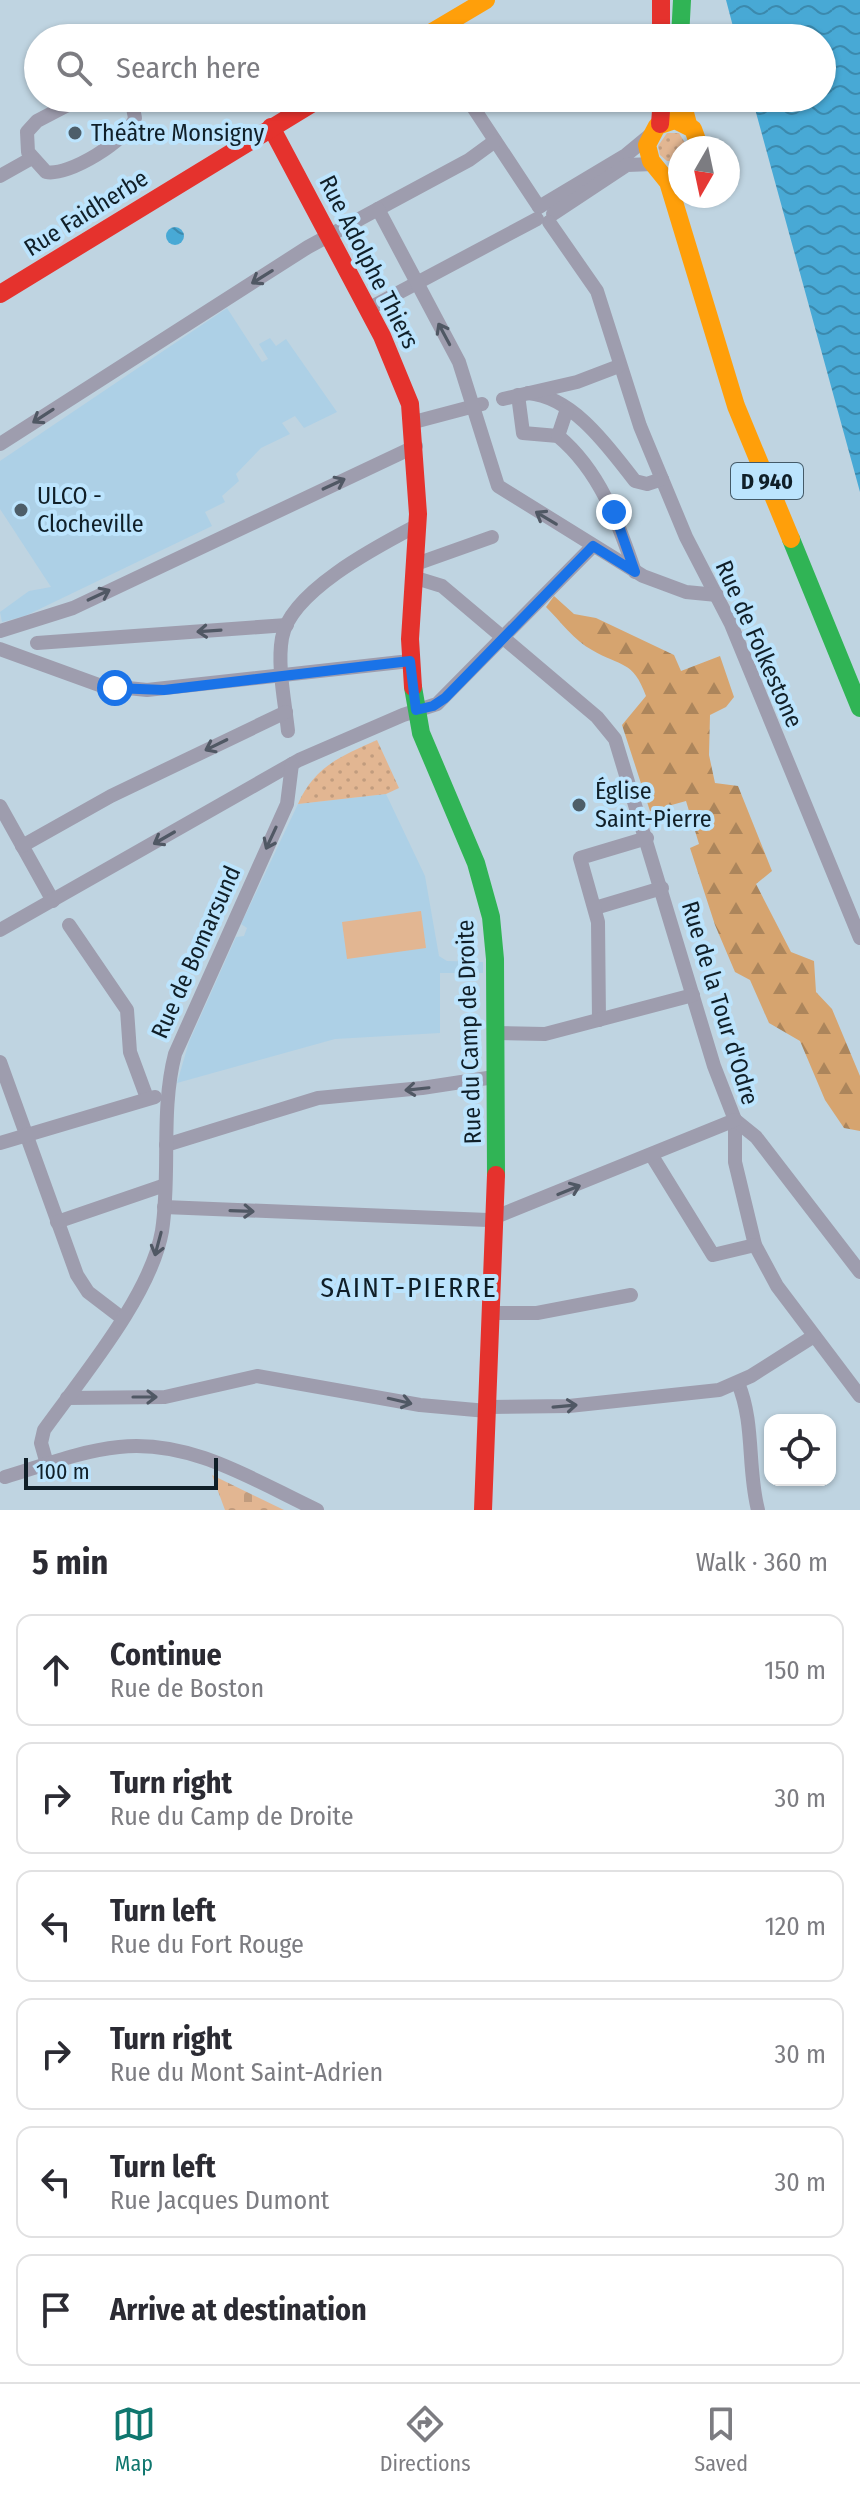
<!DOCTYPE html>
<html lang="en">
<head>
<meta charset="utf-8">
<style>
	body { margin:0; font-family:"Fira Sans Condensed",sans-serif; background:#f2f2f3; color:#2b2b33 }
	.controls { position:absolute; right:24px; bottom:24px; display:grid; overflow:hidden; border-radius:16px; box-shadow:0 2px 6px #0004 }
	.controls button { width:72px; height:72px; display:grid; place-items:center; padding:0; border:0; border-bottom:2px solid #e1e1e2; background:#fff; color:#2b2b33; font:40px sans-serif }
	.compass { position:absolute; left:668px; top:136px; width:72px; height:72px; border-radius:50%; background:#fff; box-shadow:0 2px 6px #0004; rotate:189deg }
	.scale { position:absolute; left:24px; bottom:20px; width:194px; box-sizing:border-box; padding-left:8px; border:4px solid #101f28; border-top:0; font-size:22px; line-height:28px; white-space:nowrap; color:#101f28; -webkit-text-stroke:6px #bce4fd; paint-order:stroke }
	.stop { position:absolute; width:24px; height:24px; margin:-18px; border:6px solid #1a73e8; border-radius:50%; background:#fff }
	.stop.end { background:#1a73e8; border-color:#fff; box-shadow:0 2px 8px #0008 }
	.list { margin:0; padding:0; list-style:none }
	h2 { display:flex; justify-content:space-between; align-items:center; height:104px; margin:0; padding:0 32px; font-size:34px }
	h2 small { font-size:26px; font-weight:400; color:#7c7c81 }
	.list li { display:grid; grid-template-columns:52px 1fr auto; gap:24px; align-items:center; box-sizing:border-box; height:112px; margin:0 16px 16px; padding:0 16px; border:2px solid #e1e1e2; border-radius:16px }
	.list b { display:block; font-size:30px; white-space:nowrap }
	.list p { margin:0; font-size:26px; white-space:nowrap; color:#7c7c81 }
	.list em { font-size:26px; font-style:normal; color:#7c7c81 }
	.icon { flex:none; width:44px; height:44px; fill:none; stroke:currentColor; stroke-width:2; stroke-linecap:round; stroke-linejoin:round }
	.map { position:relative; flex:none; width:860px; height:1510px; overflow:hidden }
	.search { position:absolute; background:#fff; box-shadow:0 2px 6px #0004; left:24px; right:24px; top:24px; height:88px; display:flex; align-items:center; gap:20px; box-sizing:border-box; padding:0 28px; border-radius:44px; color:#7c7c81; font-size:30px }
	.sheet { height:872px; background:#fff }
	nav { display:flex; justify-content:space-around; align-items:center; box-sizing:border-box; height:112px; border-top:2px solid #e1e1e2; background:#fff; font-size:22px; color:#7c7c81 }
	nav a { display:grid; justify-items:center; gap:4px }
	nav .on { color:#0f766e }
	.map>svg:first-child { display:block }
</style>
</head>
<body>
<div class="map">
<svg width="860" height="1510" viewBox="0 0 860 1510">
	<defs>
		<pattern id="green-dots" width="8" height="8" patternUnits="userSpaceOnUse" patternTransform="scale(2)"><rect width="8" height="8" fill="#e2b692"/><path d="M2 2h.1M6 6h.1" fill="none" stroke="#c19c7e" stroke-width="1.8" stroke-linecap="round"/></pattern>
		<pattern id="forest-firs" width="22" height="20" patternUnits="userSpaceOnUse" patternTransform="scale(2)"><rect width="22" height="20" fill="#d6a46f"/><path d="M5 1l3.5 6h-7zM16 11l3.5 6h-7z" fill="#ac855b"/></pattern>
		<pattern id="cemetery-stones" width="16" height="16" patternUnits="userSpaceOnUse" patternTransform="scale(2)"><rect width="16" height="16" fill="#e2b692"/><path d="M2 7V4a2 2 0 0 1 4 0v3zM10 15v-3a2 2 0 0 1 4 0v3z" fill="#c19c7e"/></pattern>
		<pattern id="water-waves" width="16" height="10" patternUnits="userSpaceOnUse" patternTransform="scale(2)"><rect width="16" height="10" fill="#48a9d5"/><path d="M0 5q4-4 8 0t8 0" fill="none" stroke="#3b89ad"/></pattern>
	</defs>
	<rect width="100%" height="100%" fill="#bfd4e1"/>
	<g fill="#add0e6">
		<polygon points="227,308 262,362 268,359 259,344 270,338 276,346 286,339 337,412 304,428 295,416 282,423 290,434 261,448 236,474 239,481 222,496 225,502 205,512 212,526 25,616 2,622 0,612 29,591 51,587 0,509 0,461"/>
		<polygon points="386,794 425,876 439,956 447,961 483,962 483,973 440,973 440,1033 335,1039 177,1083 189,1042 236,937 244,936 247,928 241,924 298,804"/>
	</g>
	<g fill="url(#green-dots)">
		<polygon points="667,133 679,133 688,148 680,148 679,161 667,161 660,155 658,146"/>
		<path d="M377,740L399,788L386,794L298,804C314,767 341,756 377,740Z"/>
	</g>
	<path fill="url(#forest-firs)" d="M554,596L574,614L596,618L674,655L681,671L720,656L734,697L726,707L710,715L709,755L715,783L738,786L772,871L756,884L791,952L814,961L816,992L832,1009L860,1076V1131L844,1128L825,1100L800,1041L769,1023L750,980L735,972L715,925L690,848L699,844L686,801L650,811L622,725L646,696C633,660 621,667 592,650C575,641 560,621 546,607Z"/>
	<polygon fill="url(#cemetery-stones)" points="212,1475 284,1510 225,1510"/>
	<polygon fill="#e2b692" points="421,911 426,948 347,959 342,922"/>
	<g fill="url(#water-waves)">
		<polygon points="726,0 860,0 860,492 752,98 822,98 822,38 736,38"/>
		<circle cx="175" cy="236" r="9"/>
	</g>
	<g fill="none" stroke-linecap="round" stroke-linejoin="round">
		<g stroke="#9e9dae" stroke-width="14">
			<path d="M81,98L37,121L27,132L28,152L46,172C68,177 128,140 135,118L131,98"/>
			<polyline points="467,98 539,207"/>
			<polyline points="0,176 32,158"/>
			<polyline points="539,207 626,155 649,136"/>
			<polyline points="378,209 469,160 495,141"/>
			<polyline points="553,214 627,165 653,164"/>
			<polyline points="549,222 597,291 640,426 686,537 731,624 860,938"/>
			<polyline points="368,309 537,219"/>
			<path d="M528,393C574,397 609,448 635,481L647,484L662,479"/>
			<polyline points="518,395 523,433 558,436"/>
			<polyline points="503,399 577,382 619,366"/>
			<path d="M567,409L558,436C600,471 618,522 635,572"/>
			<polyline points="414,422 482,404"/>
			<polyline points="0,444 308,247 378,209 459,362 498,486 643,576 686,592 717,595"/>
			<polyline points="416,564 492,537"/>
			<polyline points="416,578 442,586 597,717 615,739 714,1066 735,1120 735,1162 755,1245 777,1286 860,1396"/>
			<polyline points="0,631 73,608 416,446"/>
			<polyline points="37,643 287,625"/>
			<polyline points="0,649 99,685 147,690 410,661"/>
			<path d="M288,731C285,702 277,666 282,638C290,591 380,545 418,525"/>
			<polyline points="0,806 53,901"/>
			<polyline points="22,846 111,796 286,712"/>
			<polyline points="595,908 662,888"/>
			<polyline points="69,925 127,1010 130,1052 147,1098"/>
			<polyline points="0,930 299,760 403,715 437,704 593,546"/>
			<polyline points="599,1020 598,922 580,858 647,838"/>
			<polyline points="494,1033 545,1034 693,995"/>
			<polyline points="0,1062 77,1275 88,1292 122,1318"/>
			<polyline points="735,1120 756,1137 860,1272"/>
			<polyline points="0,1143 155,1097"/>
			<polyline points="166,1145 318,1098 422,1088 494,1077"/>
			<polyline points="652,1156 713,1255 755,1245"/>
			<polyline points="164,1207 488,1220 735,1120"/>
			<polyline points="57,1222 165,1185"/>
			<polyline points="493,1313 537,1313 631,1295"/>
			<path d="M738,1383C755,1424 747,1467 758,1510"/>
			<polyline points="67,1398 165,1397 257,1376 420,1405 487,1411"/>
			<polyline points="487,1407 569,1406 719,1390 751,1376 814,1336"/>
			<path d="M47,1464L41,1443L44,1430C82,1377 151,1295 162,1231C171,1173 160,1112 175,1054L287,804L292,764"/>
			<path d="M5,1477C42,1466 80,1451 119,1447C191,1439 255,1481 317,1510"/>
		</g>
		<g stroke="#30b455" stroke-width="18">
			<polyline points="680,38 682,0"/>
			<polyline points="791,539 860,708"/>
			<polyline points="413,687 421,733 476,863 491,917 495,959 496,1175"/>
		</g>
		<g stroke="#ff9f0a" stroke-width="18">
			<polyline points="422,38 486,0"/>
			<polyline points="681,98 688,124"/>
			<polyline points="700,148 693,129 675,120 657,126 647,145 651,161 668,182 736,406 791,539"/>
		</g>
		<g stroke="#e5322d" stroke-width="18">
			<polyline points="661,0 661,38"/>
			<polyline points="660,124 662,98"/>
			<polyline points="271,127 382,336 410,404 418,514 410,639 413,687"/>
			<polyline points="0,294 321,98"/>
			<polyline points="483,1510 496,1175"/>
		</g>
	</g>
	<defs><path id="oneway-shaft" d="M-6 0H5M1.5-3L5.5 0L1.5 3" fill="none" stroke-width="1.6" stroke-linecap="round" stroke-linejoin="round" transform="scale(2)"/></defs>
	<g stroke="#505864">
		<use href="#oneway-shaft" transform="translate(262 277) rotate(148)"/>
		<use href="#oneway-shaft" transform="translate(444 334) rotate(-118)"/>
		<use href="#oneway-shaft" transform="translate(43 416) rotate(147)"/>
		<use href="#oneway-shaft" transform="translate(334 484) rotate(-25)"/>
		<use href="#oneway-shaft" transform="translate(546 518) rotate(-149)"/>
		<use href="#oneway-shaft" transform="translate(99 595) rotate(-25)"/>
		<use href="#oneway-shaft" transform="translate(209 631) rotate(176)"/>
		<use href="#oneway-shaft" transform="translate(216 745) rotate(154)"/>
		<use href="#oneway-shaft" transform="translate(164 838) rotate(150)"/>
		<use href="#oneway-shaft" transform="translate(271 838) rotate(115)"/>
		<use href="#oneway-shaft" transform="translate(417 1089) rotate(174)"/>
		<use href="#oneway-shaft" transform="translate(569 1190) rotate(-22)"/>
		<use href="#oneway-shaft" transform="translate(242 1211) rotate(2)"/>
		<use href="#oneway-shaft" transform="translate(158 1244) rotate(105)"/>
		<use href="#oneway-shaft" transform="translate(145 1397)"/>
		<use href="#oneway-shaft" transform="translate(400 1401) rotate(13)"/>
		<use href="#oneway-shaft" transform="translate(565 1406) rotate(-5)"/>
	</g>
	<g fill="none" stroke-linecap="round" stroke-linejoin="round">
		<polyline stroke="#1a73e8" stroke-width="10" points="115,688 164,690 410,661 416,710 433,706 445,698 593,546 635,572 614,512"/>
	</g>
	<g fill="#4d5e69" stroke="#bce4fd" stroke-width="3">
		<circle cx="75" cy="133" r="8"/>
		<circle cx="21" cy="510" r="8"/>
		<circle cx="579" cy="805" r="8"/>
	</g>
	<g text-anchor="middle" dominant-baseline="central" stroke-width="8" stroke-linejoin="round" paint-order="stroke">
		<rect fill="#bce4fd" stroke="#445a68" stroke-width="2" x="731" y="463" width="72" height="36" rx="6"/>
		<g font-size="22" font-weight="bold" fill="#101f28">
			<text x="767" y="481">D 940</text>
		</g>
		<g font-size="24" fill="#101f28" stroke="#bce4fd" text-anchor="start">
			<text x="91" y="133">Théâtre Monsigny</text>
			<text x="37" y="496">ULCO -<tspan x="37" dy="28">Clocheville</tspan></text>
			<text x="595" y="791">Église<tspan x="595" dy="28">Saint-Pierre</tspan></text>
		</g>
		<g font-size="24" fill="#101f28" stroke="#bce4fd">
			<text transform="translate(86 213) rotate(-32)">Rue Faidherbe</text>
			<text transform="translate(369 262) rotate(63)">Rue Adolphe Thiers</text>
			<text transform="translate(759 644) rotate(66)">Rue de Folkestone</text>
			<text transform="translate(196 952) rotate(-66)">Rue de Bomarsund</text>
			<text transform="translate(720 1003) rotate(73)">Rue de la Tour d'Odre</text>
			<text transform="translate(469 1032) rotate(-92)">Rue du Camp de Droite</text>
		</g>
		<g font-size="28" letter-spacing="2" fill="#101f28" stroke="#bce4fd">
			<text x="409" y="1287">SAINT-PIERRE</text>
		</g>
	</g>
</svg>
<div class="controls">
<button><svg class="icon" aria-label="locate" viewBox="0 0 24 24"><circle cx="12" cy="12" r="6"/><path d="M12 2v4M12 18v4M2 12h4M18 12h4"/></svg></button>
</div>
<svg class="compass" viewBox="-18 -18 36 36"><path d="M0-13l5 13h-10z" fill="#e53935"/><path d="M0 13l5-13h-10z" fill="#7c7c81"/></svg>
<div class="scale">100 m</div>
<div class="stop" style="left:115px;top:688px"></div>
<div class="stop end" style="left:614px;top:512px"></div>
<div class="search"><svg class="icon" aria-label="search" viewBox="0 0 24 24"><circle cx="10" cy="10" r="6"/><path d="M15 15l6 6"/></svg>Search here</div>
</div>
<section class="sheet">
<h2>5 min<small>Walk · 360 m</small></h2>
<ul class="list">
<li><svg class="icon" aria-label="ahead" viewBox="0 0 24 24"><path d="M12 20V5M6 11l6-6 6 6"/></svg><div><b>Continue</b><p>Rue de Boston</p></div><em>150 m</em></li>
<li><svg class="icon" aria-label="right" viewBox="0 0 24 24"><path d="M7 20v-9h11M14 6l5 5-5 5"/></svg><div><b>Turn right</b><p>Rue du Camp de Droite</p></div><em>30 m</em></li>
<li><svg class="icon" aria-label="left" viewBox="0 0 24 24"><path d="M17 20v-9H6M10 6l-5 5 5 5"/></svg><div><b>Turn left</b><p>Rue du Fort Rouge</p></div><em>120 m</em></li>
<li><svg class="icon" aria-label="right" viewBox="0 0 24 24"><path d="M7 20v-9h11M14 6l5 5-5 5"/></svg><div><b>Turn right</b><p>Rue du Mont Saint-Adrien</p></div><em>30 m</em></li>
<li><svg class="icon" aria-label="left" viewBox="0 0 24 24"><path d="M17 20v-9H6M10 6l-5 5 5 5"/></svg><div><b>Turn left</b><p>Rue Jacques Dumont</p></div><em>30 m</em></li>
<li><svg class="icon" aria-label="arrive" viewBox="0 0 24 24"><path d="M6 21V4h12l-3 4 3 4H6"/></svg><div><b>Arrive at destination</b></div></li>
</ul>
</section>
<nav>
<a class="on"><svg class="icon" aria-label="map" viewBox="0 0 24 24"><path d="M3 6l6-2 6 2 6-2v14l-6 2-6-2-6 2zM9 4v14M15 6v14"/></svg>Map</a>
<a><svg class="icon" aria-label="directions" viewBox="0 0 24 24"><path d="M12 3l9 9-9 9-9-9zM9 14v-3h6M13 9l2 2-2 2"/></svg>Directions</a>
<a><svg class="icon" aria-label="saved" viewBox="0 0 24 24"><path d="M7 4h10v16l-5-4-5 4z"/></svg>Saved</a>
</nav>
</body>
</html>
